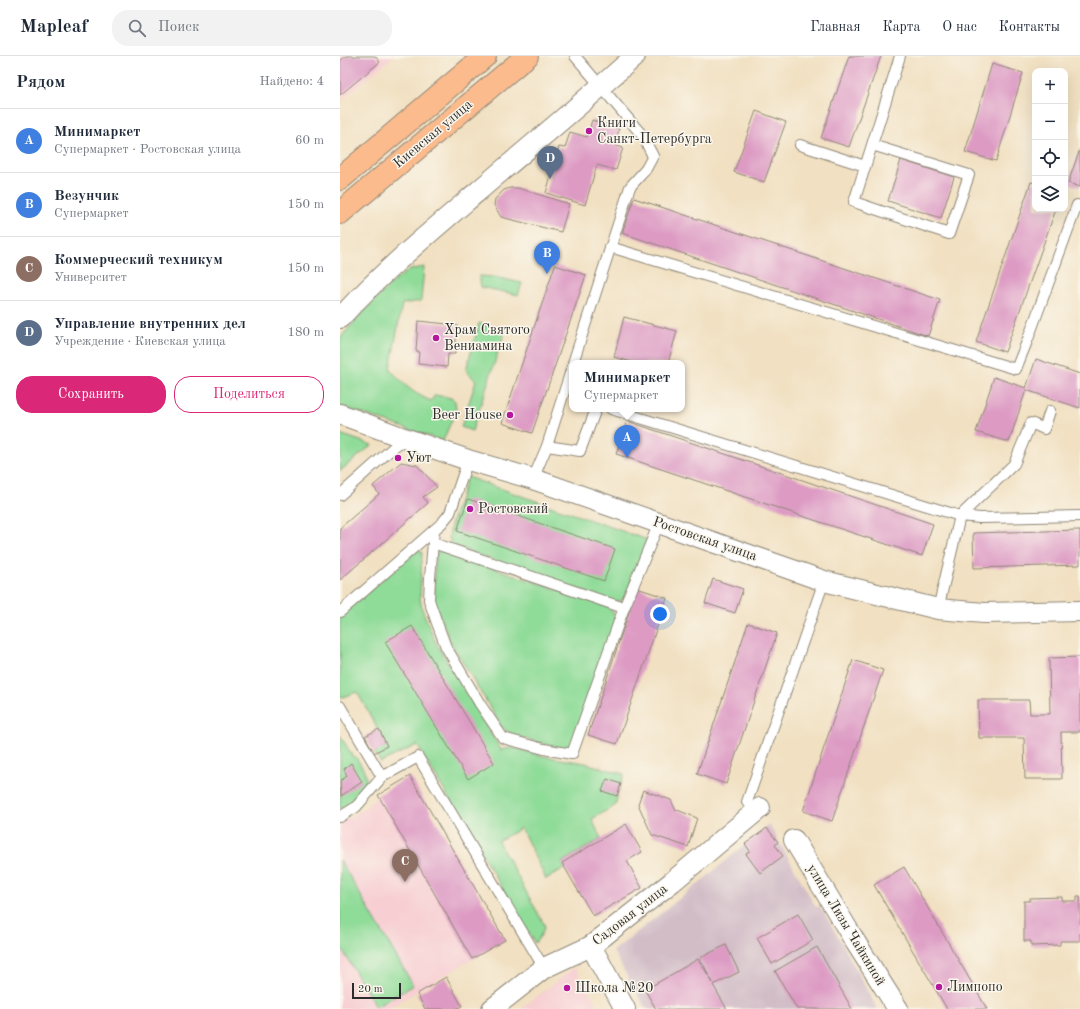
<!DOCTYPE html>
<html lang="ru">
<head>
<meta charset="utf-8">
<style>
	body { margin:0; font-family:"Old Standard TT",serif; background:#f2f2f3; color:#1f2937 }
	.controls { position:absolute; right:12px; top:12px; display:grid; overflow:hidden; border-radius:8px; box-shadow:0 4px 16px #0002 }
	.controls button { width:36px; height:36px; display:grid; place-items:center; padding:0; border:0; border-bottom:1px solid #e0e1e3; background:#fff; color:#1f2937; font:20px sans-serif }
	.scale { position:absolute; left:12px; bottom:10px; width:49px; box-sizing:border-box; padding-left:4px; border:2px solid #2b2b2b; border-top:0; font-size:11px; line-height:14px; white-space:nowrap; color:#2b2b2b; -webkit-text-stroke:3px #fbf7ec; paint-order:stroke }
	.you { position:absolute; left:320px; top:558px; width:14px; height:14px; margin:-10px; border:3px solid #fff; border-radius:50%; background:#1a73e8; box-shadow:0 0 0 6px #1a73e833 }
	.badge { display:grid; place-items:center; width:26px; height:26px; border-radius:50%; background:#db2777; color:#fff; font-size:13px; font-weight:700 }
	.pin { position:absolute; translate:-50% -33px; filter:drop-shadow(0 1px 2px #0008) }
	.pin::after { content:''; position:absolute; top:21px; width:14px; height:12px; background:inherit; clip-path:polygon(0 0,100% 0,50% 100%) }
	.popup { position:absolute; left:229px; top:304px; width:116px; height:52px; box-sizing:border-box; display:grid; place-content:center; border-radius:8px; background:#fff; filter:drop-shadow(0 1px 3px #0005); font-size:13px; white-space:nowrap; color:#747a83 }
	.popup b { font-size:15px; color:#1f2937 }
	.popup::after { content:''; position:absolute; left:50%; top:100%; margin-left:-8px; border:8px solid transparent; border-top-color:#fff }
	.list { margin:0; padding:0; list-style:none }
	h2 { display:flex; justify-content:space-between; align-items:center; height:52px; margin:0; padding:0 16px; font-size:17px }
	h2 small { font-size:13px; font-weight:400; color:#747a83 }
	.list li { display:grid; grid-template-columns:26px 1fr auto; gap:12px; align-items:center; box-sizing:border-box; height:64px; padding:0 16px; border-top:1px solid #e0e1e3 }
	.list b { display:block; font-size:15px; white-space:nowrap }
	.list p { margin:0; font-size:13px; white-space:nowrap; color:#747a83 }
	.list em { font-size:13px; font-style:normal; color:#747a83 }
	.actions { display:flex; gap:8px; padding:12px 16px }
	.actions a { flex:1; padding:9px 0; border:1px solid #db2777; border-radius:16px; text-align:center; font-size:14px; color:#db2777 }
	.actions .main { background:#db2777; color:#fff }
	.icon { flex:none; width:22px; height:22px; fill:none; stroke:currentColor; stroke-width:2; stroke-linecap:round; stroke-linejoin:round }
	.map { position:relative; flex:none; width:740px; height:953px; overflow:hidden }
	header { display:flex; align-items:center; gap:24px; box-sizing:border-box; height:56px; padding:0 20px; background:#fff; border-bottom:1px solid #e0e1e3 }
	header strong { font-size:19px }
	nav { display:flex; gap:22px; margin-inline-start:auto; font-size:14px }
	.search { width:280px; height:36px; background:#f2f2f3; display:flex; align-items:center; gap:10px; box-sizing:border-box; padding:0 14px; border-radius:16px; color:#747a83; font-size:15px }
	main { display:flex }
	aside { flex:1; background:#fff }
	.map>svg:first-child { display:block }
</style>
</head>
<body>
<header>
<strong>Mapleaf</strong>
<div class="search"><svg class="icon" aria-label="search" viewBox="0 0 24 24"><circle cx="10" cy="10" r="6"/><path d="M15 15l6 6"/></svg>Поиск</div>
<nav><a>Главная</a><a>Карта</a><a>О нас</a><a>Контакты</a></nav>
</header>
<main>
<aside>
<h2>Рядом<small>Найдено: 4</small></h2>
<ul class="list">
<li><span class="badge" style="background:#3f7fe0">A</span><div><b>Минимаркет</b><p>Супермаркет · Ростовская улица</p></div><em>60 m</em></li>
<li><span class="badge" style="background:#3f7fe0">B</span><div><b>Везунчик</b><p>Супермаркет</p></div><em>150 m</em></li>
<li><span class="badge" style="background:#8d6e63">C</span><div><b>Коммерческий техникум</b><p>Университет</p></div><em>150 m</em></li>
<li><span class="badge" style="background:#5c6f8a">D</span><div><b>Управление внутренних дел</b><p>Учреждение · Киевская улица</p></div><em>180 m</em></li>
</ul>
<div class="actions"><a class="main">Сохранить</a><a>Поделиться</a></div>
</aside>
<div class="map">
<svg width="740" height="953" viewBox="0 0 740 953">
	<rect width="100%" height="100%" fill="#fbf7ec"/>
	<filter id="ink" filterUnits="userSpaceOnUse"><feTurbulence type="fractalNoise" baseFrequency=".025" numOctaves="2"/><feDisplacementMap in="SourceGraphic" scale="8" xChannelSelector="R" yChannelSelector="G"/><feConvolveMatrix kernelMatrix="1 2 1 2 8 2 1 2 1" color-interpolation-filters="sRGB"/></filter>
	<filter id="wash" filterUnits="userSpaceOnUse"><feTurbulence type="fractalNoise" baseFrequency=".012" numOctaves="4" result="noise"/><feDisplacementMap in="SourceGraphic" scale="16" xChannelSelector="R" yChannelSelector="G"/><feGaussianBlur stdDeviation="0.9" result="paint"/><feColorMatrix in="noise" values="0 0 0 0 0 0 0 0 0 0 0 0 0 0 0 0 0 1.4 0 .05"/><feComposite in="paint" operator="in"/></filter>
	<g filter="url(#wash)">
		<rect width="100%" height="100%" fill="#f1e0c1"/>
		<g fill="#f7cfd3">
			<polygon points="0,0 54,0 0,45"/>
			<polygon points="70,720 165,884 47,953 0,953 0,767 26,752 38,739"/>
			<polygon points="235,911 259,953 181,953"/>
		</g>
		<polygon fill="#d2bdc7" points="429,768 476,851 480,850 503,889 537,953 306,953 273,895 362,825"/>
		<g fill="#8fdb98" stroke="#5d8362">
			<path d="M84,211L81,245L62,248L50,313C64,329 71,336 91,345L95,339L111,342L115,345L116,354L103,385L0,350V282L25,254L53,226L69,214Z"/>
			<polygon points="139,220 154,221 182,227 178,239 141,231"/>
			<polygon points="139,267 165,275 132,375 121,371 136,325 126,314"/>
			<polygon points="0,378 32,389 0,415"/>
			<polygon points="127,421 308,484 285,541 280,545 274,546 113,490 109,482 111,469"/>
			<polygon points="80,494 82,496 80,542 82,553 96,587 161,694 169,692 178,693 203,700 245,707 284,718 277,740 276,749 252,763 261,783 222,806 225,812 206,823 181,772 158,785 205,870 201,879 195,887 77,689 41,706 34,697 47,690 17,636 0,642 0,560 76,495"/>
			<polygon points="103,495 269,551 274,558 275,567 231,692 227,694 172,679 162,671 111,587 94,546 95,505 97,496"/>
			<path d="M0,679L13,701H16C20,708 27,717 26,725C24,738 10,747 0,753Z"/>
			<polygon points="0,804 73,929 36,951 0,890"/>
		</g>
		<g id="blocks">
			<g fill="#dd9bc4">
				<polygon points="6,0 35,0 40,6 0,39 0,5"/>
				<polygon points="509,0 541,0 509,91 481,82"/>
				<polygon points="652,8 683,17 656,105 625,96"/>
				<polygon points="416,55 446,66 424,126 394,116"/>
				<polygon points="252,64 279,73 275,89 283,92 276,114 257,109 245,149 206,137 219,91 225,92 230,76 247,81"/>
				<polygon points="740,93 740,131 728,127"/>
				<polygon points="561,104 614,121 601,162 548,145"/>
				<polygon points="691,126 695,127 695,153 716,153 665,296 636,286"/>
				<polygon points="170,132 178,132 229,148 221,176 161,161 154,149 155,143 164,134"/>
				<polygon points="294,142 600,244 588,280 282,177"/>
				<polygon points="215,209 246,219 192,377 162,367"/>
				<polygon points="284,261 337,275 328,307 295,307 274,301"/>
				<polygon points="78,265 117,269 115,298 108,298 107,311 78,308 79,295 76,295"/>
				<polygon points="696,303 740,318 740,352 686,334 669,386 636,376 654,321 686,332"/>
				<polygon points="287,365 593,468 582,500 276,398"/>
				<polygon points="61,406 77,409 97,431 83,441 88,447 0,524 0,472 39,438 33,430"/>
				<polygon points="128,443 275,493 264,525 117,475"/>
				<polygon points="740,474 740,509 634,512 633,477"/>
				<polygon points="373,523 403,533 395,557 365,547"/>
				<polygon points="297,532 327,542 277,688 248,679"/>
				<polygon points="408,567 437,577 386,728 357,718"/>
				<polygon points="72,570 154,707 128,723 45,586"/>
				<polygon points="740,601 740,676 721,676 722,723 685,723 684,682 639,682 638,644 689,644 690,658 710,658 709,602"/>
				<polygon points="513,604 543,614 492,765 463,755"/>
				<polygon points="39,673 47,690 34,697 25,680"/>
				<polygon points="11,707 22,726 1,740 0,725 7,720 4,713"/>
				<polygon points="70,720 165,884 132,903 38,739"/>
				<polygon points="267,723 281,728 277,740 262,735"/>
				<polygon points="303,734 331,744 335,753 357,762 348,791 312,779 298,748"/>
				<polygon points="286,768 302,796 287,805 302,832 253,860 222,807"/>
				<polygon points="427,772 438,786 435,789 443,800 420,817 406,798 410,795 405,788"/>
				<polygon points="564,811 647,953 607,953 534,829"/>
				<polygon points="737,840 740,840 740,885 720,885 720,889 691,890 691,885 684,885 684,845 690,845 690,842 722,841 722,845 737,845"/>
				<polygon points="458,858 473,884 432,908 417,882"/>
				<polygon points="386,889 399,916 373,929 387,953 316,953 305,934 358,903 373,927 360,902"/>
				<polygon points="477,891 512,953 457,953 435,915"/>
				<polygon points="106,921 122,950 116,953 85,953 77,938"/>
			</g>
		</g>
	</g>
	<g filter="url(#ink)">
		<use href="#blocks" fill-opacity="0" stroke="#8e8676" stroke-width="1"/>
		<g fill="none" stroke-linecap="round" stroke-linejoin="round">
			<g stroke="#8e8676" stroke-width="12">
				<g id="lane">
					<polyline points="460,89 525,110"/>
					<polyline points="532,89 629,119 609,178 514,146 560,0"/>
					<polyline points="270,191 676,313 688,283 737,149 740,150"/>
					<polyline points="233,307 290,131 306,113 313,100 302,79 235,0"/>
					<polyline points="271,353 620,460 674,408 691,367 704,373 710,355"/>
					<polyline points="207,390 240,395 256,353"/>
					<polyline points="193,423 207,390 232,311"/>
					<polyline points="0,439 64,382"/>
					<polyline points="94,474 90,522 89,544 97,567 106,591 140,648 163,682 204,693 232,698 282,557 319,467"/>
					<polyline points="93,487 284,552"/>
					<polyline points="598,553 620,460 640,462 740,460"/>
					<polyline points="0,556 102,467 110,457 128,404"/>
					<polyline points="0,650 42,721"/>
					<polyline points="407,746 484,525"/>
					<polyline points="0,761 16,751 42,721 78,701 204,912"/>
				</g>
			</g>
			<g stroke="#8e8676" stroke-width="22">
				<g id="street">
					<path d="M0,262C41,217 89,177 136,137C189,91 243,47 295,0"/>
					<polyline points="0,358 64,382 128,404 193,423 484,525 598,553 644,557 740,555"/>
					<polyline points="454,784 516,887 558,953"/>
					<polyline points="251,890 285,953"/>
					<polyline points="152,953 204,912 251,890 332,826 420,752"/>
				</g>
			</g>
			<g stroke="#8e8676" stroke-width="24">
				<g id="primary">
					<polyline points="0,123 145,0"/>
					<polyline points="0,157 187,0"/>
				</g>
			</g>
			<use href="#lane" stroke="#fff" stroke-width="10"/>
			<use href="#street" stroke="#fff" stroke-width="20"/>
			<use href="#primary" stroke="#fbbb8d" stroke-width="22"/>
		</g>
	</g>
	<g fill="#b5179e" stroke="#fbf7ec" stroke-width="1.5">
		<circle cx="249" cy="75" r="4"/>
		<circle cx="96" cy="282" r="4"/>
		<circle cx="170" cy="359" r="4"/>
		<circle cx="58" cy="402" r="4"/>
		<circle cx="130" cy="453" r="4"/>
		<circle cx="599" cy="931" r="4"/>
		<circle cx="227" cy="932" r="4"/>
	</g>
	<g text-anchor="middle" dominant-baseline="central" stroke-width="3" stroke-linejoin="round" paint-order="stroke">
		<g font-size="14" fill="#2b2b2b" stroke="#fbf7ec" text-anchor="start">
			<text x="257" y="67">Книги<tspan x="257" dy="16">Санкт-Петербурга</tspan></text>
			<text x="104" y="274">Храм Святого<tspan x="104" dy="16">Вениамина</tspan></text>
			<text x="162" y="359" text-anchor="end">Beer House</text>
			<text x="66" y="402">Уют</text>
			<text x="138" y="453">Ростовский</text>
			<text x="607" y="931">Лимпопо</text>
			<text x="235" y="932">Школа №20</text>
		</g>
		<g font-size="14" fill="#2b2b2b" stroke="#fbf7ec">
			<text transform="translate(93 78) rotate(-40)">Киевская улица</text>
			<text transform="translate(365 483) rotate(19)">Ростовская улица</text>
			<text transform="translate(290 859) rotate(-38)">Садовая улица</text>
			<text transform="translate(506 869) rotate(59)">улица Лизы Чайкиной</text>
		</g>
	</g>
</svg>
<div class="controls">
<button>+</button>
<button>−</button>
<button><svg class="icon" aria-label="locate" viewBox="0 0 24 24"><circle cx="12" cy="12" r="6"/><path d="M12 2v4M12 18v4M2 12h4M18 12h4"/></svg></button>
<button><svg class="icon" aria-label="layers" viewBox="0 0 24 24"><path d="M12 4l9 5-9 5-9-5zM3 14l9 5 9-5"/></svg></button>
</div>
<div class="scale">20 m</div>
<div class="you"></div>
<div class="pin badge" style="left:287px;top:402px;background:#3f7fe0">A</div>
<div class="popup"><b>Минимаркет</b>Супермаркет</div>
<div class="pin badge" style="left:207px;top:218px;background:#3f7fe0">B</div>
<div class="pin badge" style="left:65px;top:826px;background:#8d6e63">C</div>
<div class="pin badge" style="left:210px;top:123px;background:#5c6f8a">D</div>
</div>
</main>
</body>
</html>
